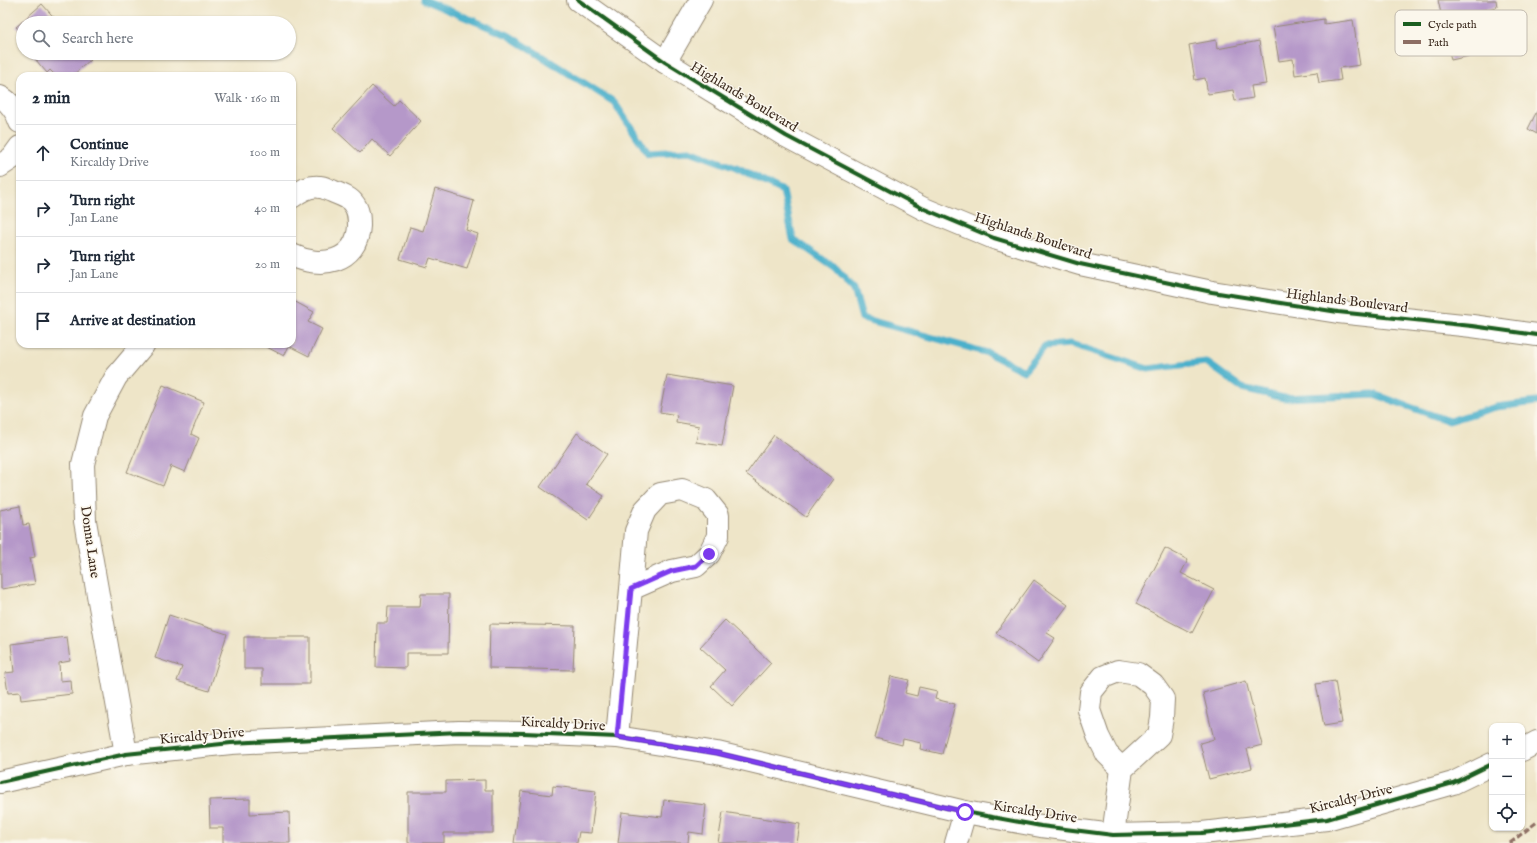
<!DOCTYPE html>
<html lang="en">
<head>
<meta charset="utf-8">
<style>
	body { margin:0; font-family:"IM FELL English",serif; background:#f6f6f7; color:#1f2937 }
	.controls { position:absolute; right:12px; bottom:12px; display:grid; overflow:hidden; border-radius:8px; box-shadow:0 1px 3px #0004 }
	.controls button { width:36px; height:36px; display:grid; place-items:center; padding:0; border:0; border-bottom:1px solid #e0e1e3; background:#fff; color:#1f2937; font:20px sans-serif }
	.stop { position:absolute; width:12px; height:12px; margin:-9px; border:3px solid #7c3aed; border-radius:50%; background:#fff }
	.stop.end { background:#7c3aed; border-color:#fff; box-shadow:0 1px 4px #0008 }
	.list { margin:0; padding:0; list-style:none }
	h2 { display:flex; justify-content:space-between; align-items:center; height:52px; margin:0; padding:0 16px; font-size:17px }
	h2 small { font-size:13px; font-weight:400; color:#747a83 }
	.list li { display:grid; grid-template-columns:26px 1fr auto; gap:12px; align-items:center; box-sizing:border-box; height:56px; padding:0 16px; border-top:1px solid #e0e1e3 }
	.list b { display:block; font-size:15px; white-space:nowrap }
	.list p { margin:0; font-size:13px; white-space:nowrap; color:#747a83 }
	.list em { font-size:13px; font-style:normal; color:#747a83 }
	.icon { flex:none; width:22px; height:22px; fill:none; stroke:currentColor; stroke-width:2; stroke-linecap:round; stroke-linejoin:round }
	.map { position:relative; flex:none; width:1537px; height:843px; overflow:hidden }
	.search { position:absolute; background:#fff; box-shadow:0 1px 3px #0004; left:16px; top:16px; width:280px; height:44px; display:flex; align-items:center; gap:10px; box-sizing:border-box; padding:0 14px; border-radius:22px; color:#747a83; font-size:15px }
	.panel { position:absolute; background:#fff; box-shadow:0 1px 3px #0004; left:16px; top:72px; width:280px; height:276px; border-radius:12px }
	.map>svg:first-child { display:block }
</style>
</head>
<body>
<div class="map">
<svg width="1537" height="843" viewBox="0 0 1537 843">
	<rect width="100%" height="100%" fill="#fbf7ec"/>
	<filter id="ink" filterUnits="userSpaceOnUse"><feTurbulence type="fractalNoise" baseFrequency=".025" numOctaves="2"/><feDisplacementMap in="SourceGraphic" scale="8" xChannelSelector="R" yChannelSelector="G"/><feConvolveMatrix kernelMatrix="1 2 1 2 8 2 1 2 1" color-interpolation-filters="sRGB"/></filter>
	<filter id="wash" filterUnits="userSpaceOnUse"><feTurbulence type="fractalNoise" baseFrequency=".012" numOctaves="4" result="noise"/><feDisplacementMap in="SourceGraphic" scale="16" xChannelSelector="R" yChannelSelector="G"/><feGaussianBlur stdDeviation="0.9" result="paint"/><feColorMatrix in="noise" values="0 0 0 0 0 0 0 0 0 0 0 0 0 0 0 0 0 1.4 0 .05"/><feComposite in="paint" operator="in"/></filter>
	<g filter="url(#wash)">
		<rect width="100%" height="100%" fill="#eee5c8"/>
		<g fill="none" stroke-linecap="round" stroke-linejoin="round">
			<polyline stroke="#4bb0cb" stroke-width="7" points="424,0 508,35 614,102 648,153 690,151 736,168 783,191 793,239 835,268 854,289 862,318 988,353 1024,371 1045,346 1071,344 1148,369 1206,362 1242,388 1284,398 1374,394 1449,421 1496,407 1537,402"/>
		</g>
		<g id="blocks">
			<g fill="#b598c9">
				<polygon points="1438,0 1496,0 1497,7 1478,11 1487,52 1451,60"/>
				<polygon points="42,4 59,23 23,23 23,34 16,27"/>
				<polygon points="1324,19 1324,24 1353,20 1360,65 1339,68 1341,80 1319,83 1317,72 1295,75 1293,59 1279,61 1273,27"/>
				<polygon points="1216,40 1217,49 1259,41 1266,84 1251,86 1253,98 1235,101 1233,90 1208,94 1205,78 1195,80 1189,45"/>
				<polygon points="30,53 85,53 90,60 72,76 56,76 50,70 47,73"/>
				<polygon points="372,86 394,106 399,100 421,121 390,156 372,139 360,153 333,128"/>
				<polygon points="1537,111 1537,134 1528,129"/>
				<polygon points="435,189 474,201 466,230 478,234 467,269 430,258 427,267 400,259 410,227 423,231"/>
				<polygon points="292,300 314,312 308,322 322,329 309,356 289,346 284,356 261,344 292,344"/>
				<polygon points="667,375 733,386 722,446 696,442 699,426 676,422 677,415 660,412"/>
				<polygon points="163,385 204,402 191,434 199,438 185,472 171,466 163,486 127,472"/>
				<polygon points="577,433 607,454 586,484 604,496 588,520 540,487"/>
				<polygon points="774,435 833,479 806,517 746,474"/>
				<polygon points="20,506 23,525 29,524 35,557 30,558 35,584 1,589 0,510"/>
				<polygon points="1165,548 1188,560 1181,573 1214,590 1192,633 1136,604"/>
				<polygon points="1034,580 1068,605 1047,633 1055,638 1038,663 996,633"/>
				<polygon points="421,594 449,594 448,653 406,653 406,668 376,667 377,623 387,623 388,607 420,607"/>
				<polygon points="169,615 227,634 209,691 177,681 182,667 155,658"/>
				<polygon points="725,620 771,663 732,706 711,686 725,670 700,647"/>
				<polygon points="490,624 575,626 573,670 489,668"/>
				<polygon points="67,637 70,661 59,663 60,681 71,680 72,694 21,700 20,692 8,693 5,673 14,672 11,644"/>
				<polygon points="244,637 310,637 310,684 262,684 262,669 244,669"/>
				<polygon points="891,676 909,680 905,693 917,696 919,687 937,691 935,699 955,704 942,754 920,749 921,743 903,739 902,745 875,738"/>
				<polygon points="1246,681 1262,745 1247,749 1252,768 1209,779 1200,743 1214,739 1203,693"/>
				<polygon points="1335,681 1342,723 1324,726 1316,684"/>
				<polygon points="485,780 485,790 493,790 493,833 444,833 444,843 408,843 408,792 446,792 446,781"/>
				<polygon points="553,786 596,791 591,833 579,832 577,843 514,843 521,791 552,795"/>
				<polygon points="250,799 250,814 289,812 290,843 223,843 223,828 210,828 209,800"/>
				<polygon points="664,800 706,805 703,834 689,832 688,843 618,843 622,812 662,817"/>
				<polygon points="723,812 800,824 797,843 718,843"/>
			</g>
		</g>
	</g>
	<g filter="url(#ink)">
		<use href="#blocks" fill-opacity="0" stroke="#948873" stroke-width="1"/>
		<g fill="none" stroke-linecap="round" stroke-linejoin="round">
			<g stroke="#948873" stroke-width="24">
				<g id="street">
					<path d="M0,97C9,101 17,112 20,122"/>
					<polyline points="0,166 12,158 20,147"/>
					<path d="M292,197C300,191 310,185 320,187C324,187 328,190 332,191C338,194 349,197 353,203C359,210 359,218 359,226C357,263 320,269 292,255"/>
					<polyline points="617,737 631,589 672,571 696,566 709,554 718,536 718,515 706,500 682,490 660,494 645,510 636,531 631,589"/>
					<polyline points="1522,750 1537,742"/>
					<polyline points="126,754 85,521 83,464 95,416 116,377 144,344"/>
					<polyline points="0,782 126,754 231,743 459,732 524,733 617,737 717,753 965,812 1041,826 1113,835 1202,833 1327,819 1453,783 1492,764"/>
					<polyline points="1113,835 1122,769 1159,735 1162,718 1163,699 1153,685 1138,674 1118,671 1103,677 1091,692 1089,710 1098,736 1107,754 1122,769"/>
					<polyline points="956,843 965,812"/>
				</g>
			</g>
			<g stroke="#948873" stroke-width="24">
				<g id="secondary">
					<polyline points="578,0 665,62 786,136 922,208 994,238 1080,264 1212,292 1338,312 1472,326 1537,335"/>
					<polyline points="665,62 701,0"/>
				</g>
			</g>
			<use href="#street" stroke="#fff" stroke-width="22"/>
			<use href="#secondary" stroke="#fff" stroke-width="22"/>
			<polyline stroke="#8d6e63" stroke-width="3" stroke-dasharray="6 3" stroke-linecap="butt" points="1510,843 1537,822"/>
			<g stroke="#fbf7ec" stroke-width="6">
				<g id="cycleway">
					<polyline points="578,0 665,62 786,136 922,208 994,238 1080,264 1212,292 1338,312 1472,326 1537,335"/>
					<polyline points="0,782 126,754 231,743 459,732 524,733 617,737 717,753 965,812 1041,826 1113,835 1202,833 1327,819 1453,783 1492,764"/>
				</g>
			</g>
			<use href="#cycleway" stroke="#1b5e20" stroke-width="4"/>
		</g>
	</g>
	<g fill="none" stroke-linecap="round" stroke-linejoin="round" filter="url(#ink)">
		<polyline stroke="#7c3aed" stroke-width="5" points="709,554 696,566 672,571 631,589 617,737 717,753 965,812"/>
	</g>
	<g text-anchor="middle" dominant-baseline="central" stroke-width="3" stroke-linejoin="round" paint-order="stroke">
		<g font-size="14" fill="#3b2a1e" stroke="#fbf7ec">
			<text transform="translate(744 97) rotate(31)">Highlands Boulevard</text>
			<text transform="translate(1033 236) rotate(18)">Highlands Boulevard</text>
			<text transform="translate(1347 301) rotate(7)">Highlands Boulevard</text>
			<text transform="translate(90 542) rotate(82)">Donna Lane</text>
			<text transform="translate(563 724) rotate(3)">Kircaldy Drive</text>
			<text transform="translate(202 736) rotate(-5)">Kircaldy Drive</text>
			<text transform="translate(1351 799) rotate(-14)">Kircaldy Drive</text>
			<text transform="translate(1035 812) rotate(9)">Kircaldy Drive</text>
		</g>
	</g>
	<rect x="1395" y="10" width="132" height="46" rx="6" fill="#fbf7ec" stroke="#c1baae" stroke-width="1"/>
	<rect x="1403" y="22" width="18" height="4" fill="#1b5e20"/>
	<rect x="1403" y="40" width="18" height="4" fill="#8d6e63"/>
	<g font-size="11" fill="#3b2a1e">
		<text x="1428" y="28">Cycle path</text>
		<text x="1428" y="46">Path</text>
	</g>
</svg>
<div class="controls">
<button>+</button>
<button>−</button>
<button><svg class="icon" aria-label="locate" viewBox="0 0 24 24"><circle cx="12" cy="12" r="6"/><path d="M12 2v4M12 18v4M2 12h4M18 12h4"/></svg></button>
</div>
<div class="stop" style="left:965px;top:812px"></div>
<div class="stop end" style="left:709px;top:554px"></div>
<div class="search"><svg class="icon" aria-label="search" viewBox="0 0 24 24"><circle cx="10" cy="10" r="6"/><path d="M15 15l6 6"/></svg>Search here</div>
<section class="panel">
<h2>2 min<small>Walk · 160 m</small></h2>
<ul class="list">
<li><svg class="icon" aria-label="ahead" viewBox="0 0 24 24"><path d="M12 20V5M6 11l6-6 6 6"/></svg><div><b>Continue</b><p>Kircaldy Drive</p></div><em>100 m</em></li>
<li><svg class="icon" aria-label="right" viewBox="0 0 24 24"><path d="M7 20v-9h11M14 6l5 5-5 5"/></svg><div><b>Turn right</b><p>Jan Lane</p></div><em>40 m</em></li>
<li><svg class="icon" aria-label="right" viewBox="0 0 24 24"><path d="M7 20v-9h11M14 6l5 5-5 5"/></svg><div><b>Turn right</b><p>Jan Lane</p></div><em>20 m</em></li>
<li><svg class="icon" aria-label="arrive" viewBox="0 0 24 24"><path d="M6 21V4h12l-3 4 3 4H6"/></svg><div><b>Arrive at destination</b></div></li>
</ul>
</section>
</div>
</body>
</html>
